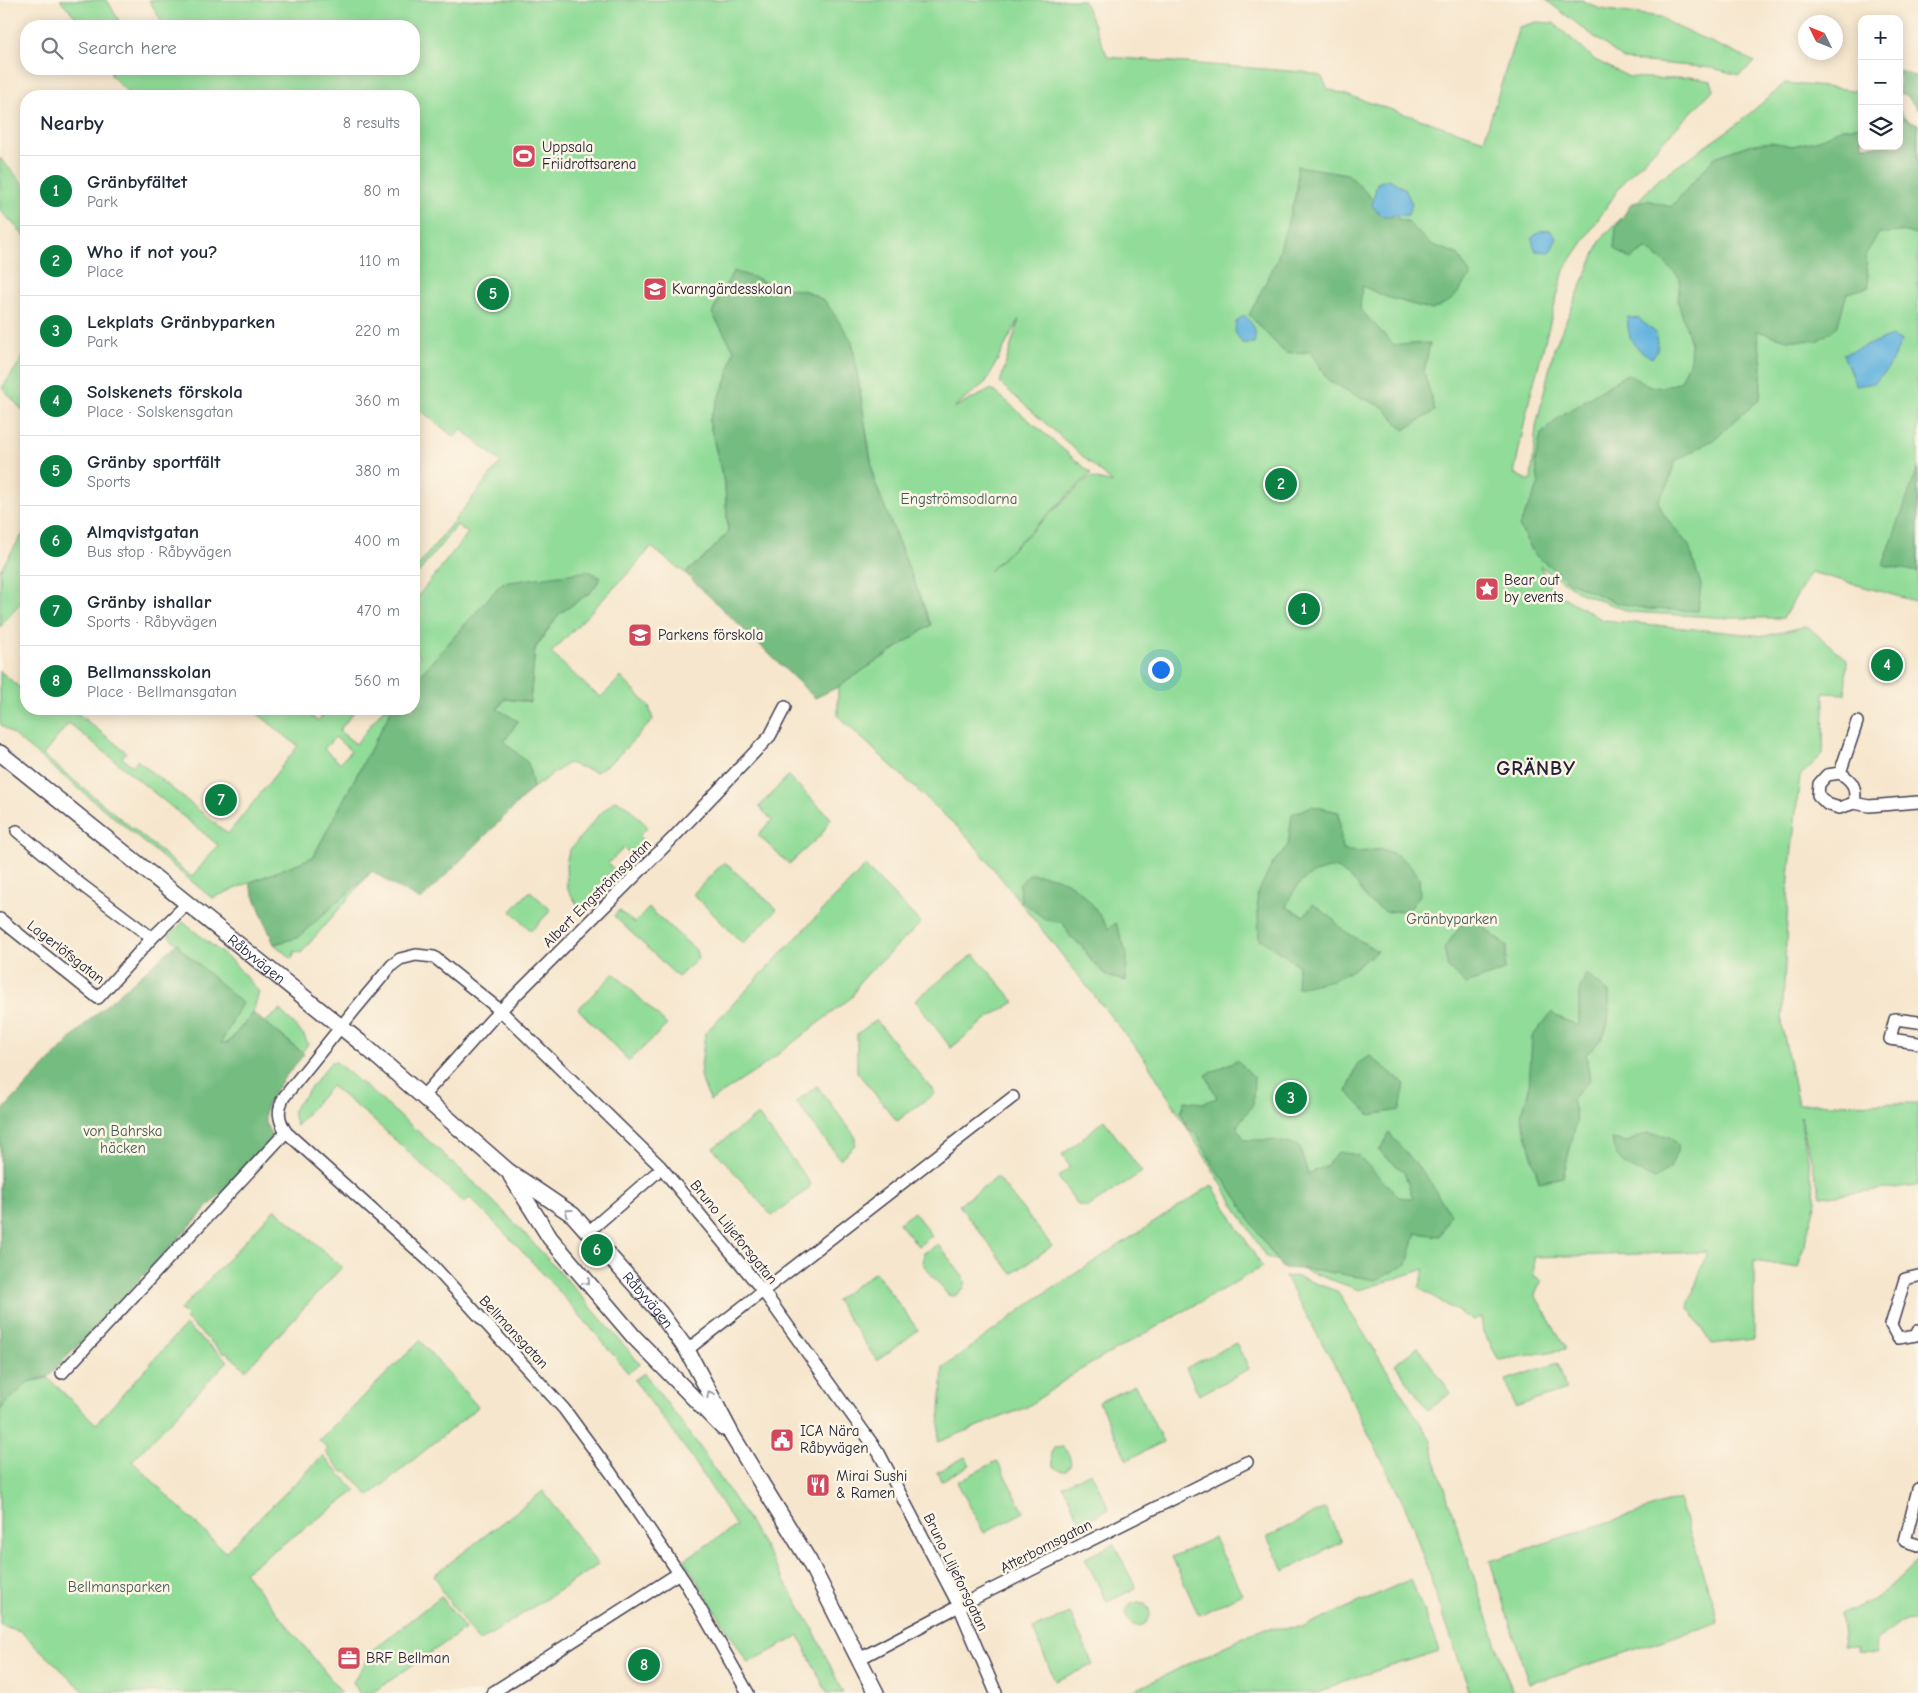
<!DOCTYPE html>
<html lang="en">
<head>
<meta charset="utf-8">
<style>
	body { margin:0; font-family:"Comic Neue",sans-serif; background:#f2f2f3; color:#1f2937 }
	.controls { position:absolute; right:15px; top:15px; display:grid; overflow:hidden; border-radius:10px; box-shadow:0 2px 12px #0003 }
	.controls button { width:45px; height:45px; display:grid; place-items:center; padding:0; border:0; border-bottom:1px solid #e0e1e3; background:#fff; color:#1f2937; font:25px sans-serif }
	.compass { position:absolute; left:1798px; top:15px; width:45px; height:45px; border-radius:50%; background:#fff; box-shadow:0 2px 12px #0003; rotate:313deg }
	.you { position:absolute; left:1160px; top:669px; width:18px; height:18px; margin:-12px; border:4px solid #fff; border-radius:50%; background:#1a73e8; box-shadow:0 0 0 8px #1a73e833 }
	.badge { display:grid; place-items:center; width:32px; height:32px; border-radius:50%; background:#0b8043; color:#fff; font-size:16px; font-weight:700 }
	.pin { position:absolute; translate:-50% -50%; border:2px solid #fff; box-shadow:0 1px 5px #0006 }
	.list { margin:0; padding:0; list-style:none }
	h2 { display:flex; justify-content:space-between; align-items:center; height:65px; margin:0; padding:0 20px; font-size:21px }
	h2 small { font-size:16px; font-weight:400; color:#747a83 }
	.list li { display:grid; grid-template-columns:32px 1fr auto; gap:15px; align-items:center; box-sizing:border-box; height:70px; padding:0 20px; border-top:1px solid #e0e1e3 }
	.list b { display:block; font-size:19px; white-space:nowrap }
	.list p { margin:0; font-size:16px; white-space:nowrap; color:#747a83 }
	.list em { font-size:16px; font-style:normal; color:#747a83 }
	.icon { flex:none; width:28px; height:28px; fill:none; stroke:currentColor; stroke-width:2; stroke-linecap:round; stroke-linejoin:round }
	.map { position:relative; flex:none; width:1918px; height:1693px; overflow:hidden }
	.search { position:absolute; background:#fff; box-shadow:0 2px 12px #0003; left:20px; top:20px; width:400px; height:55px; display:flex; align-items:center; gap:12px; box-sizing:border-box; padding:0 18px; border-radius:20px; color:#747a83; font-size:19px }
	.panel { position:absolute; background:#fff; box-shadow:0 2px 12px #0003; left:20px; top:90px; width:400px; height:625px; border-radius:20px }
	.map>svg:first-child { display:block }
</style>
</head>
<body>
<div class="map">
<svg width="1918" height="1693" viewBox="0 0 1918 1693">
	<rect width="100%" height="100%" fill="#fcf5e5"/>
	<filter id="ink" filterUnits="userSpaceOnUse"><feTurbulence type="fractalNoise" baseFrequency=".02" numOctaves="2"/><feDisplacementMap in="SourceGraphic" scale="10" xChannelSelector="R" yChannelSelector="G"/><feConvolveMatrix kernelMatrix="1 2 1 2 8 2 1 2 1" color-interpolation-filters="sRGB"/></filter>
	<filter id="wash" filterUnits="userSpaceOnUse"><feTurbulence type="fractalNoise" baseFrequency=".0096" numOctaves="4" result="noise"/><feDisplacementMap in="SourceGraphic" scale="20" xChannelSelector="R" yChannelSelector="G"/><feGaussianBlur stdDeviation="1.12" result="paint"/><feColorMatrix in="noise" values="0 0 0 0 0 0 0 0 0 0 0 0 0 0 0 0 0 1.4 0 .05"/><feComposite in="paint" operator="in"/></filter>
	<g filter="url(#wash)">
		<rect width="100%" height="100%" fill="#f6e6cd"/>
		<g fill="#91dc98" stroke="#5a7f6a" fill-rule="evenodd">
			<polygon points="60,0 107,0 122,26 84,26"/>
			<path d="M149,0H1083L1108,57L1303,72L1321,76L1328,89L1484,140L1519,27L1537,22L1554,23L1595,60L1629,77L1667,79L1689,77L1711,81L1714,89L1624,181L1564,270L1528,405L1514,474L1531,481L1536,427L1554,349L1601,239L1659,179L1740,122L1785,83L1862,91V146H1899V110L1918,132V602L1811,572L1783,618H1729L1631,612L1580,593L1540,566L1553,591L1603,620L1765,636L1807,626L1847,660L1845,694L1824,693L1823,754L1800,776L1789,876L1782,1027L1798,1104L1918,1103V1185L1821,1197L1800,1117L1816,1201L1798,1268L1754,1261V1339L1712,1344L1688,1306L1707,1252L1534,1257V1276L1542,1280L1535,1295L1566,1349L1499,1360L1483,1332L1481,1317L1473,1321L1419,1288L1425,1269L1360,1290L1266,1257L1147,1062L970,839L838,716V687L931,625L874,480L852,341L806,291L772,286L756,278L712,313L734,350L727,379L709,421L725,487L728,532L708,554L685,573L651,547L637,564L551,653L591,690L601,697L621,677L649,706L653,720L614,760L596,772L568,763L533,788L528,763L504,742L497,710L505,699L530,702L535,649L559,614L591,592L502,583L414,682V671L416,668L414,664L420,656L414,651V599L415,600L468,533L457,525L414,578V571L501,462L461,429L454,437L414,405V96H131L111,75V69H414V26H164ZM1019,319L1000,383L1113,483L1089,477L989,571L1091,473L992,389L954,408L986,382Z"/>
			<polygon points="1546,0 1582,0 1600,9 1661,17 1671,24 1755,62 1739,75 1712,68 1625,60"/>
			<polygon points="0,158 26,187 26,237 0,210"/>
			<polygon points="26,353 26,414 2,388"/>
			<polygon points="26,529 26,596 0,627 0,570"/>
			<path d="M0,671L26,693V709H78L76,712L126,752L122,758L133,766L137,760L228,834L298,746L253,710L254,709H301L318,721L328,709H356L339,731L356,744L383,709H392L313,857L212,898L0,724ZM69,723L218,845L192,877L43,755ZM335,737L351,751L340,763L324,749Z"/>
			<polygon points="788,776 831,818 821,835 789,864 758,835 772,820 759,807"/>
			<polygon points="615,800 627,806 648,827 639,836 646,843 631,854 624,848 608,863 615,870 602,888 580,909 567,888 566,864 569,851 598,816"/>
			<polygon points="724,862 777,909 743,944 693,894"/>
			<polygon points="865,866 921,923 860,981 852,997 759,1069 710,1101 700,1075 705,1033"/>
			<polygon points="372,871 301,953 295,951 292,959 274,944 297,938"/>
			<polygon points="530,891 551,910 531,931 511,911"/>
			<polygon points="649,908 696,950 698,959 678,977 614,916 619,910 634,923"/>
			<polygon points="183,922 234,963 259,992 253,1013 228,1043 221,1044 181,949 169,936"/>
			<polygon points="974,954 1015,1002 985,1020 951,1048 915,1000"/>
			<polygon points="614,973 667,1025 629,1061 578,1009"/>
			<polygon points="280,1010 303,1034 308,1044 302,1052 265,1022"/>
			<polygon points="876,1020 935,1093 897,1121 857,1072 857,1034"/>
			<path d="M331,1062H336C391,1108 445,1153 495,1203C546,1255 593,1309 640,1364L628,1373C579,1312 526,1253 470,1198L464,1203L370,1117L331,1086L296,1126L293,1110Z"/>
			<polygon points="817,1086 855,1136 855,1145 840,1159 796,1102"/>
			<polygon points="758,1115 811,1184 808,1189 772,1216 713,1148"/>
			<polygon points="1104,1120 1142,1172 1088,1207 1078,1205 1058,1177 1070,1167 1062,1155"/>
			<polygon points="997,1177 1052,1246 1012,1274 959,1205"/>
			<polygon points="1212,1185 1262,1267 1075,1373 1027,1407 938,1442 943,1368 1036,1299"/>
			<polygon points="275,1209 342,1267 246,1370 226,1352 224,1354 185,1318 187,1316 180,1310"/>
			<polygon points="914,1212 932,1236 918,1246 899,1223"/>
			<polygon points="938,1244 966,1281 964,1288 955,1296 948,1295 922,1263 924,1253"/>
			<polygon points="875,1272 918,1330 877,1361 836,1300"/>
			<polygon points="1295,1276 1337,1291 1431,1440 1435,1461 1513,1693 1470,1693 1408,1513 1335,1366 1285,1277"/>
			<polygon points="185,1325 228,1361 132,1461 225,1552 323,1456 356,1491 244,1572 342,1693 86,1693 20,1631 0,1625 0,1410 28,1382 48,1378 96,1424"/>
			<polygon points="420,1341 478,1407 369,1496 347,1471 344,1473 325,1452 328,1449 319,1440"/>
			<polygon points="1236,1343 1249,1369 1199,1395 1186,1368"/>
			<polygon points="1418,1347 1451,1393 1428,1410 1395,1364"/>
			<polygon points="1558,1363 1566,1390 1515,1407 1506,1380"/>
			<polygon points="644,1373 697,1443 748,1520 813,1629 843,1693 827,1693 799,1636 748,1663 684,1560 736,1526 691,1456 634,1380"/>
			<polygon points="1135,1385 1163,1442 1127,1460 1099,1402"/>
			<polygon points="1063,1447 1069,1455 1071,1464 1066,1471 1060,1471 1053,1466 1051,1453 1054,1448"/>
			<polygon points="965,1457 970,1465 941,1481 937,1472"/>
			<polygon points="997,1461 1024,1512 984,1533 957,1482"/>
			<polygon points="1091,1472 1109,1509 1081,1523 1063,1486"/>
			<polygon points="543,1491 598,1565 479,1642 439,1587 441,1586 434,1575"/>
			<polygon points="1679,1499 1719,1622 1529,1684 1490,1561"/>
			<polygon points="1325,1508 1342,1542 1284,1571 1267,1537"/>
			<polygon points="1214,1538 1242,1594 1199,1615 1172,1557"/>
			<polygon points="1114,1544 1136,1588 1107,1602 1085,1558"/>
			<polygon points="1918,1560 1918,1619 1901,1622 1877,1640 1876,1653 1857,1652 1857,1647 1844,1646 1840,1614 1880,1596"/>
			<polygon points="1411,1579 1439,1651 1341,1682 1319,1693 1129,1693 1260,1629 1304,1627"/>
			<polygon points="441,1596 465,1629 372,1693 359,1693 353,1682 375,1648"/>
			<circle cx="1138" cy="1614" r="12"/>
			<polygon points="1070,1613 1093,1665 1055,1681 1033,1629"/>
		</g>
		<g fill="#74bc80" stroke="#4b6f5e">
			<polygon points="1899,70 1918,78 1918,110 1907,96 1899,93"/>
			<path d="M1899,116L1918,124V236L1907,232L1879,233L1866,254L1869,287L1847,293L1837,328L1817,341L1787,340L1757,331L1762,365L1760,399L1713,440L1675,461L1668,485L1658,501L1664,515L1689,546L1701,585L1698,611L1648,609L1617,603L1569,582L1534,554L1519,526L1539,484L1535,462L1541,434L1562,415L1627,374C1649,386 1656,393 1681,381L1690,360L1691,343L1678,302L1680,278L1661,259L1646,249L1630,259L1614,248L1616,227L1632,203L1647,200L1671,207L1715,157L1748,145L1771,142L1792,146L1815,141L1842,128L1862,126V146H1899Z"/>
			<polygon points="1297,166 1348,174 1390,217 1407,221 1430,244 1457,254 1471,275 1453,299 1432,310 1386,297 1362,286 1360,309 1394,345 1430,343 1424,372 1435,411 1404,430 1383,407 1351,393 1328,380 1310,352 1285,353 1249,315 1277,260 1297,189"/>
			<polygon points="733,271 756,278 772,286 806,291 825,301 852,341 874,480 931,625 838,687 815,698 685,573 708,554 728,532 725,487 709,421 727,379 734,350 712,313"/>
			<polygon points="1918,468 1918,572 1883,565"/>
			<polygon points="589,571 601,578 591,592 559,614 535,648 530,702 505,699 497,709 518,721 504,742 528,763 533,788 421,900 395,886 372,871 297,938 274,944 249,883 313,857 392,709 414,709 414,682 502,583"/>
			<path d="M1312,806L1339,812L1342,850L1359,852L1382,849L1399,856L1412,867L1419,877L1420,895L1409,910L1386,912L1367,900L1356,883L1337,868C1310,871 1296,881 1286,907L1304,916L1313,904L1332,918L1343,930L1377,951L1352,970L1333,980L1297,988L1298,965L1259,938L1257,894L1273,863L1288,845L1292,814Z"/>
			<path d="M1029,874C1038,875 1048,875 1056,878C1081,885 1096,908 1108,929L1116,923L1127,955L1126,981L1109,977L1092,962L1082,946L1071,938L1063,923L1046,920L1021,901L1019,885Z"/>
			<polygon points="1477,922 1507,946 1505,970 1466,984 1448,968 1444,948 1463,923"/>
			<path d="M178,943L181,949L242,1003L221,1043H228L253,1013L304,1054C293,1069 261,1100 265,1120C266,1126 270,1132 273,1138L48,1377L28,1382L0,1410V1113L88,1021Z"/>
			<path d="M1586,974L1609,992C1609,1021 1611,1034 1586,1054L1590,1080L1572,1099L1577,1120L1563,1177L1539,1182L1521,1116L1529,1089L1532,1037L1552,1012L1556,1016L1579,1026V991Z"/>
			<polygon points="1370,1056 1405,1084 1400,1110 1370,1115 1347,1092 1358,1063"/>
			<polygon points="1237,1060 1254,1077 1253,1104 1237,1126 1244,1140 1272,1140 1299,1146 1308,1174 1327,1165 1338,1152 1358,1155 1399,1197 1413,1199 1404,1172 1379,1151 1389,1133 1428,1179 1450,1214 1440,1236 1416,1233 1407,1264 1376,1280 1316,1270 1282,1268 1249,1219 1239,1201 1212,1164 1197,1134 1188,1129 1181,1112 1185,1101 1202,1103 1217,1098 1206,1075"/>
			<path d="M1647,1133L1669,1136L1679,1147L1670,1168L1655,1179C1631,1167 1617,1169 1612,1139L1627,1142Z"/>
		</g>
		<g fill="#64b4df" stroke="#436b8d">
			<polygon points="1389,179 1405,189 1412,204 1408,215 1383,216 1372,206 1377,183"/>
			<polygon points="1550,230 1557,238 1550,252 1536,251 1533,244 1532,238 1540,231"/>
			<path d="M1244,315C1253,325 1258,329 1254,343H1242L1235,332L1236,322Z"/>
			<path d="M1627,317L1639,319L1655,332L1658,349L1652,358C1631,345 1629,342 1627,317Z"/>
			<polygon points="1892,336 1902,341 1887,370 1874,383 1856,386 1843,354"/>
		</g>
	</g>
	<g filter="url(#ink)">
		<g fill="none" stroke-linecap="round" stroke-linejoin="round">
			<g stroke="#423f51" stroke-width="14">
				<g id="street">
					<polyline points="1840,773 1857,722"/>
					<path d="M1854,803C1857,788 1853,781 1840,773L1827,775L1819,784L1818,795L1827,804L1839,808L1854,803L1869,806L1918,802"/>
					<polyline points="17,831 79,883 152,938"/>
					<polyline points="0,919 98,998 152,938 187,904"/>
					<polyline points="1918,1022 1895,1019 1890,1039 1918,1043"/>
					<polyline points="423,1096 491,1020 671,840 770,736 785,707"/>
					<polyline points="595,1226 655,1174"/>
					<polyline points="1918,1276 1905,1279 1891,1325 1898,1338 1916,1335 1918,1330"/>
					<polyline points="687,1350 1013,1097"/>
					<polyline points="62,1373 286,1132"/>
					<polyline points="1918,1489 1905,1541 1918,1545"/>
					<polyline points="859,1659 959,1606 1247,1462"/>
					<polyline points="492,1693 679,1573"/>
					<path d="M748,1693L685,1582L611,1473L564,1409L428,1260L286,1132C278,1119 277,1110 284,1097L356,1008L392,965L400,959L416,955L434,957L501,1011L660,1166L763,1291L879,1453L959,1606L996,1693"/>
				</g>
			</g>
			<g stroke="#423f51" stroke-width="18">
				<g id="secondary">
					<path id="s1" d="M0,753L366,1047L508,1171L573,1215L660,1313L687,1350L733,1437L809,1561L876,1693"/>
					<polyline points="511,1176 550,1238 634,1337 723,1428"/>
				</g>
			</g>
			<use href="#street" stroke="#fff" stroke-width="11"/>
			<use href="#secondary" stroke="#fff" stroke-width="15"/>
		</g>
		<defs><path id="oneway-chevron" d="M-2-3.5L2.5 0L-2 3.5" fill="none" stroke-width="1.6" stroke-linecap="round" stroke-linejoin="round" transform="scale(1.25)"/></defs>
		<g stroke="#9c9ca7">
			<use href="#oneway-chevron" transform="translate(568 1212) rotate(-144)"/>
			<use href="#oneway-chevron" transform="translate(587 1282) rotate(50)"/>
			<use href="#oneway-chevron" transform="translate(710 1394) rotate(-118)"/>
		</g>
	</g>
	<defs>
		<g id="stadium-square" transform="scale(1.25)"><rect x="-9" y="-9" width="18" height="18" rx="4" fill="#d1495b" stroke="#fcf5e5"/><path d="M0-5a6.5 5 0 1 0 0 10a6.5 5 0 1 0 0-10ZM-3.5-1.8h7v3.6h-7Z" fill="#fff"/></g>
		<g id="school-square" transform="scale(1.25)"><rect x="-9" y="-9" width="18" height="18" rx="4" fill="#d1495b" stroke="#fcf5e5"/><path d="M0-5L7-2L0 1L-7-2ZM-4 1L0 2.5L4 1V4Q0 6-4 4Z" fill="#fff"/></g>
		<g id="sight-square" transform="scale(1.25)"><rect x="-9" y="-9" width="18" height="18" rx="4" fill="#d1495b" stroke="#fcf5e5"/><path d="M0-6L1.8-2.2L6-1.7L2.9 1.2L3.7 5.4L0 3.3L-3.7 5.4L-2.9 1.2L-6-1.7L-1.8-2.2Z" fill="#fff"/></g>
		<g id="civic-square" transform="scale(1.25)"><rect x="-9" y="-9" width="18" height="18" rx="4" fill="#d1495b" stroke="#fcf5e5"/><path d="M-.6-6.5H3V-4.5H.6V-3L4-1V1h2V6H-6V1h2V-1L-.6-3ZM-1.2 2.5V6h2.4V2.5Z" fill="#fff"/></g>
		<g id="restaurant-square" transform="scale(1.25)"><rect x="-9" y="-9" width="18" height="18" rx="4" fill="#d1495b" stroke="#fcf5e5"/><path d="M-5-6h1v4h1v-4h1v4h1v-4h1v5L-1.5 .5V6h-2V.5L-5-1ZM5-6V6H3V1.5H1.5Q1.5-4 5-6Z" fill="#fff"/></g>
		<g id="office-square" transform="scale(1.25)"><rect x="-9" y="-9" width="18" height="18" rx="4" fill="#d1495b" stroke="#fcf5e5"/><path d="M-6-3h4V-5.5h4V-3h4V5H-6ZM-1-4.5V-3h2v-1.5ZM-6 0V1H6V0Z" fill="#fff"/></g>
	</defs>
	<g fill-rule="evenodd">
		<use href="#stadium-square" x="524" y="156"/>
		<use href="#school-square" x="655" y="289"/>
		<use href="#sight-square" x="1487" y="589"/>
		<use href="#school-square" x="640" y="635"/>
		<use href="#civic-square" x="782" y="1440"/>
		<use href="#restaurant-square" x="818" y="1485"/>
		<use href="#office-square" x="349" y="1658"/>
	</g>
	<g text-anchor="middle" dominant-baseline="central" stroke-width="5" stroke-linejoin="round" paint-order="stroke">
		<g font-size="15" fill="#22223b" stroke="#fcf5e5" text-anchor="start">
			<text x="542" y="147">Uppsala<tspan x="542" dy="17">Friidrottsarena</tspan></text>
			<text x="672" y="289">Kvarngärdesskolan</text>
			<text x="1504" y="580">Bear out<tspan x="1504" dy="17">by events</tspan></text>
			<text x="658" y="635">Parkens förskola</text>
			<text x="800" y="1431">ICA Nära<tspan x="800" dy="17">Råbyvägen</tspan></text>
			<text x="836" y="1476">Mirai Sushi<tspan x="836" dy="17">&amp; Ramen</tspan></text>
			<text x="366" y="1658">BRF Bellman</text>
		</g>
		<g font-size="15" fill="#435a57" stroke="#fcf5e5">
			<text x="959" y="499">Engströmsodlarna</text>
			<text x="1452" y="919">Gränbyparken</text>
			<text x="123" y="1131">von Bahrska<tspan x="123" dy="17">häcken</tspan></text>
			<text x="119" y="1587">Bellmansparken</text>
		</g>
		<g font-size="15" fill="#22223b" stroke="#fcf5e5">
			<text transform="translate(597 893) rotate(-45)">Albert Engströmsgatan</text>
			<text transform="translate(66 952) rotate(38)">Lagerlöfsgatan</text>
			<text stroke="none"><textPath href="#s1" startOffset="329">Råbyvägen</textPath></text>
			<text transform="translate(734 1232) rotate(51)">Bruno Liljeforsgatan</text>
			<text stroke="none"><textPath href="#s1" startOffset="850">Råbyvägen</textPath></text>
			<text transform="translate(514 1332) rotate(47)">Bellmansgatan</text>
			<text transform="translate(1046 1546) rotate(-27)">Atterbomsgatan</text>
			<text transform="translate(956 1572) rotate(64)">Bruno Liljeforsgatan</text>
		</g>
		<g font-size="20" font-weight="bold" letter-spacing="1" fill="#22223b" stroke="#fcf5e5">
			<text x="1536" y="768">GRÄNBY</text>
		</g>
	</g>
</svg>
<div class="controls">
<button>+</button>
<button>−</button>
<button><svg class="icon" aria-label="layers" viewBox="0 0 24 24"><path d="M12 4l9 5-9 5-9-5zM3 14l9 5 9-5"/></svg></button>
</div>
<svg class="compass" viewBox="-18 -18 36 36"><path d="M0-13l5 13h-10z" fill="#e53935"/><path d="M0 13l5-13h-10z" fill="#747a83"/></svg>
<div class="you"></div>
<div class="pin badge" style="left:1304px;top:609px">1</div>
<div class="pin badge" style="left:1281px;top:484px">2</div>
<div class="pin badge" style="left:1291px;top:1098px">3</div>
<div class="pin badge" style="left:1887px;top:665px">4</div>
<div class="pin badge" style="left:493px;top:294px">5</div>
<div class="pin badge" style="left:597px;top:1250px">6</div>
<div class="pin badge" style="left:221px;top:800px">7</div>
<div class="pin badge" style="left:644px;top:1665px">8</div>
<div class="search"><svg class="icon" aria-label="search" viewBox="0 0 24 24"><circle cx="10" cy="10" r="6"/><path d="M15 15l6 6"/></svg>Search here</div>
<section class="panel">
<h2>Nearby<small>8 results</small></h2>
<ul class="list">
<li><span class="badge">1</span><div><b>Gränbyfältet</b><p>Park</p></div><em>80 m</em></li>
<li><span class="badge">2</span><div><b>Who if not you?</b><p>Place</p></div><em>110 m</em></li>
<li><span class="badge">3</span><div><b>Lekplats Gränbyparken</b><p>Park</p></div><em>220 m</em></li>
<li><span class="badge">4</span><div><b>Solskenets förskola</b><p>Place · Solskensgatan</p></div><em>360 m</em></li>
<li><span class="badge">5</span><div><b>Gränby sportfält</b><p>Sports</p></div><em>380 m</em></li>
<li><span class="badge">6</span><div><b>Almqvistgatan</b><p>Bus stop · Råbyvägen</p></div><em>400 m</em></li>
<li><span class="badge">7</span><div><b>Gränby ishallar</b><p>Sports · Råbyvägen</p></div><em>470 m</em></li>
<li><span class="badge">8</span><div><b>Bellmansskolan</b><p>Place · Bellmansgatan</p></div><em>560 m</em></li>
</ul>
</section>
</div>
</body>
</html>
